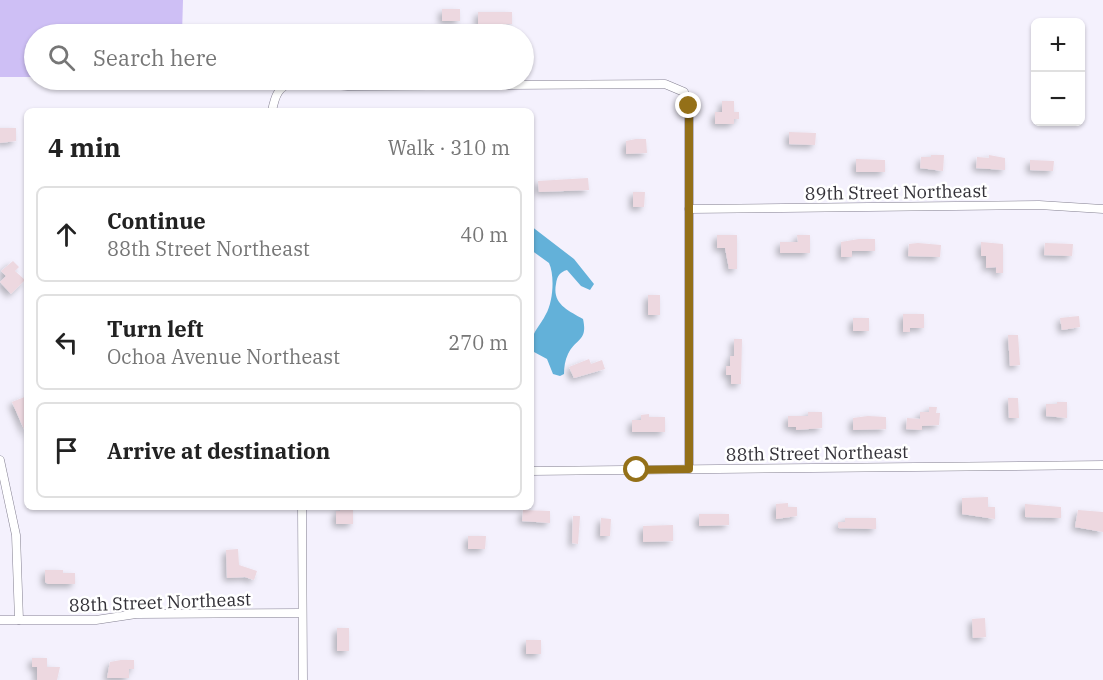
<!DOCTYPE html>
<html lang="en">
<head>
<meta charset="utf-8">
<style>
	body { margin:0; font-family:"IBM Plex Serif",serif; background:#f2f2f2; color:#222 }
	.controls { position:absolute; right:18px; top:18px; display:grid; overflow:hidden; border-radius:9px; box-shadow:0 2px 4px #0004 }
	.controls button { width:54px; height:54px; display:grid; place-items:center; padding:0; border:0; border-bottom:2px solid #e0e0e0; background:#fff; color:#222; font:30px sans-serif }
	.stop { position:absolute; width:18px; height:18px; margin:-14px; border:4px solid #947018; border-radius:50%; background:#fff }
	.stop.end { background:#947018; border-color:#fff; box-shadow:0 2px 6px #0008 }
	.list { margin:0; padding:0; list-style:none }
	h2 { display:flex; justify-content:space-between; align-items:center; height:78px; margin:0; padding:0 24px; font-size:26px }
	h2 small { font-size:20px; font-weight:400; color:#767676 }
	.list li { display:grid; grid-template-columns:39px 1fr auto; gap:18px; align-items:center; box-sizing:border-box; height:96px; margin:0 12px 12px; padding:0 12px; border:2px solid #e0e0e0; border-radius:9px }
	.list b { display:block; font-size:22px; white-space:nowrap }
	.list p { margin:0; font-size:20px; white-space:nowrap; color:#767676 }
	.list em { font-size:20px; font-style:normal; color:#767676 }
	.icon { flex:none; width:33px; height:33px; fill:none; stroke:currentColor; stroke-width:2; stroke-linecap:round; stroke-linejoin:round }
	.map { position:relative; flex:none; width:1103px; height:680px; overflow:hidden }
	.search { position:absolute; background:#fff; box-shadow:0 2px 4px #0004; left:24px; top:24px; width:510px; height:66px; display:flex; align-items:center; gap:15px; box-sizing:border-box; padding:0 21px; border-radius:33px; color:#767676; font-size:22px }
	.panel { position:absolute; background:#fff; box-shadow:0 2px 4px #0004; left:24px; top:108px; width:510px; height:402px; border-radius:9px }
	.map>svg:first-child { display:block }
</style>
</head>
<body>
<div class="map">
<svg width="1103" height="680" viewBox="0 0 1103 680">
	<defs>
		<filter id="shadow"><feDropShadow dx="-3.5" dy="3.5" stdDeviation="3" flood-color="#0004"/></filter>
	</defs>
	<rect width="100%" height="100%" fill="#f4f1fd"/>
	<polygon fill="#cebff5" points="0,0 183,0 182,34 34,34 34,77 0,77"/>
	<path fill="#63b1d9" d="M531,226L574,259L594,284L590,290L581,286L567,270C560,272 557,276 556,284C552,304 568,310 583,319C588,341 576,338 568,354C565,360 564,367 564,374L560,376L553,374L547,359L534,352C528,334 538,330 546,314C553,302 555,276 549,263L531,250Z"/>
	<g fill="#edd8e0" filter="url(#shadow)">
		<rect x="442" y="9" width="18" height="12"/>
		<polygon points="478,12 512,12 512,24 503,24 503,32 492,32 492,24 478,24"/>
		<polygon points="722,101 734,101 734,112 739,112 739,119 734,119 734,124 715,124 715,112 722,112"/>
		<polygon points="0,128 16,128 16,141 0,143"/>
		<polygon points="789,132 816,133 815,145 789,144"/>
		<polygon points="636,139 646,139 647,153 626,154 626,141"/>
		<polygon points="931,155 944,155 943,171 920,168 921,157 931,157"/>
		<polygon points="989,155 1005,158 1005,170 976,168 977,157 989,158"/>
		<polygon points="856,159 885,160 885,172 856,172"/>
		<polygon points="1030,160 1054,161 1053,171 1030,170"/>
		<polygon points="588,178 589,190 539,192 538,181"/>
		<polygon points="633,192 645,192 644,207 633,207"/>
		<polygon points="717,235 737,235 737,269 729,269 725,248 717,248"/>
		<polygon points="797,235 810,235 810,253 780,253 780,242 798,242"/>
		<polygon points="859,239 875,239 875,251 852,251 852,257 841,257 841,242"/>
		<polygon points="981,242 1003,244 1003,273 996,273 996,267 986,268 986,256 981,256"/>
		<polygon points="918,243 941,245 940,257 908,256 909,244"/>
		<polygon points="1045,243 1073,244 1072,256 1044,255"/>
		<polygon points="13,261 19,267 15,271 25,280 11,294 0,282 6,276 1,271"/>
		<rect x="648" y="295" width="12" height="20"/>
		<polygon points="903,314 924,314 924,328 910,328 910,332 903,332"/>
		<polygon points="1079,316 1080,327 1062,330 1060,318"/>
		<rect x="853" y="318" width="16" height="13"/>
		<polygon points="1008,335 1018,335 1020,365 1010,366"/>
		<polygon points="734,339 742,339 741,384 731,384 731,375 726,375 726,366 730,366 730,356 734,356"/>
		<polygon points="589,359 591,364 602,360 605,369 574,378 569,367"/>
		<polygon points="27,396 27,436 12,402"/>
		<polygon points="1008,398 1018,398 1019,418 1009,418"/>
		<polygon points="1057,402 1067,402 1067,418 1046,416 1046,404 1057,404"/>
		<polygon points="929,407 937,407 936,413 940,413 939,425 922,426 922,430 906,429 907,418 920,419 920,412 929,412"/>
		<polygon points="808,412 822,412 822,428 796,430 796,427 788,427 788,416 808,416"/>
		<polygon points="649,414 649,417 665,417 665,432 632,432 632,420 641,420 641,415"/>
		<polygon points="868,416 886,417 886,429 853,430 853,418"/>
		<polygon points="988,497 988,507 995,507 995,519 962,514 962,498"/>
		<polygon points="788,503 788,507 797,507 797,516 776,519 776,504"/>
		<polygon points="1025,504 1061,507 1061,518 1025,517"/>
		<polygon points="340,507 353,507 353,524 336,524 336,511 340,511"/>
		<polygon points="523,510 550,511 550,523 522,521"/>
		<polygon points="1078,510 1103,512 1103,532 1075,527"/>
		<polygon points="699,514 729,514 729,525 699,526"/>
		<polygon points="573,516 580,516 578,544 572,543"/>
		<polygon points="601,518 611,519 610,536 600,536"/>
		<polygon points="845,518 876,518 876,529 838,528 838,522 845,522"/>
		<polygon points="673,525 673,541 643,542 643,526"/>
		<polygon points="468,536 486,536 485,549 468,549"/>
		<polygon points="238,549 239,565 257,571 254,580 245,577 227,578 226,550"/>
		<polygon points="45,570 63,570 63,573 75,573 75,584 48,584 45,582"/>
		<polygon points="985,618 986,637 973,638 972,619"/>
		<rect x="337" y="628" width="12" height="23"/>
		<rect x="526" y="640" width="15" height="14"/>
		<polygon points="32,658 47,658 47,667 60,667 57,680 37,680 37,667 32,667"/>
		<polygon points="121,660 134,660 134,669 129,669 129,678 107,678 110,662"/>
	</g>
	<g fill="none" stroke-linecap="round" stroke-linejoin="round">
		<g stroke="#848091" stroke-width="9">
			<g id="street">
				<path d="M272,111C275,96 278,86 294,82L348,86L665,84L684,92L689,103V469"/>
				<polyline points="689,209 1039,205 1103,209"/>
				<polyline points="0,460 16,535 19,620"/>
				<polyline points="531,471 1103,465"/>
				<polyline points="302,507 303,680"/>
				<polyline points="0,620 96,620 136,614 302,613"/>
			</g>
		</g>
		<use href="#street" stroke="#fff" stroke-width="8"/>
	</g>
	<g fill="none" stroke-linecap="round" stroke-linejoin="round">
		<polyline stroke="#947018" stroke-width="8" points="637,470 689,469 689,106"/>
	</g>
	<g text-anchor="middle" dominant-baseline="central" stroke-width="5" stroke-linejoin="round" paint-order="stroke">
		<g font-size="18" fill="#323037" stroke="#fff">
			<text transform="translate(896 192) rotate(-1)">89th Street Northeast</text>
			<text transform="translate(817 453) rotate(-1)">88th Street Northeast</text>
			<text transform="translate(160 602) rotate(-2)">88th Street Northeast</text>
		</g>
	</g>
</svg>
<div class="controls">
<button>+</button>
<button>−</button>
</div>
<div class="stop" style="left:637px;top:470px"></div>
<div class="stop end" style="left:689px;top:106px"></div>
<div class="search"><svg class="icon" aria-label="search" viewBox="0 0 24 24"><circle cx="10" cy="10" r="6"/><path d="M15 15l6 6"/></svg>Search here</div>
<section class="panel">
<h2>4 min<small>Walk · 310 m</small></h2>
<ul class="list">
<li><svg class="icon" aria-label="ahead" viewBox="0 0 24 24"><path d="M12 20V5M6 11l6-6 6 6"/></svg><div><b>Continue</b><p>88th Street Northeast</p></div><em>40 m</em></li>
<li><svg class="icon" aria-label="left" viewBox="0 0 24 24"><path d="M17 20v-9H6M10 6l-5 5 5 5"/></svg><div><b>Turn left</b><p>Ochoa Avenue Northeast</p></div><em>270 m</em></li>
<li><svg class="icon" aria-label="arrive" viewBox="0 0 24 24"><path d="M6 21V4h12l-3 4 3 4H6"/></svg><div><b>Arrive at destination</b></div></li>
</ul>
</section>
</div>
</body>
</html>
